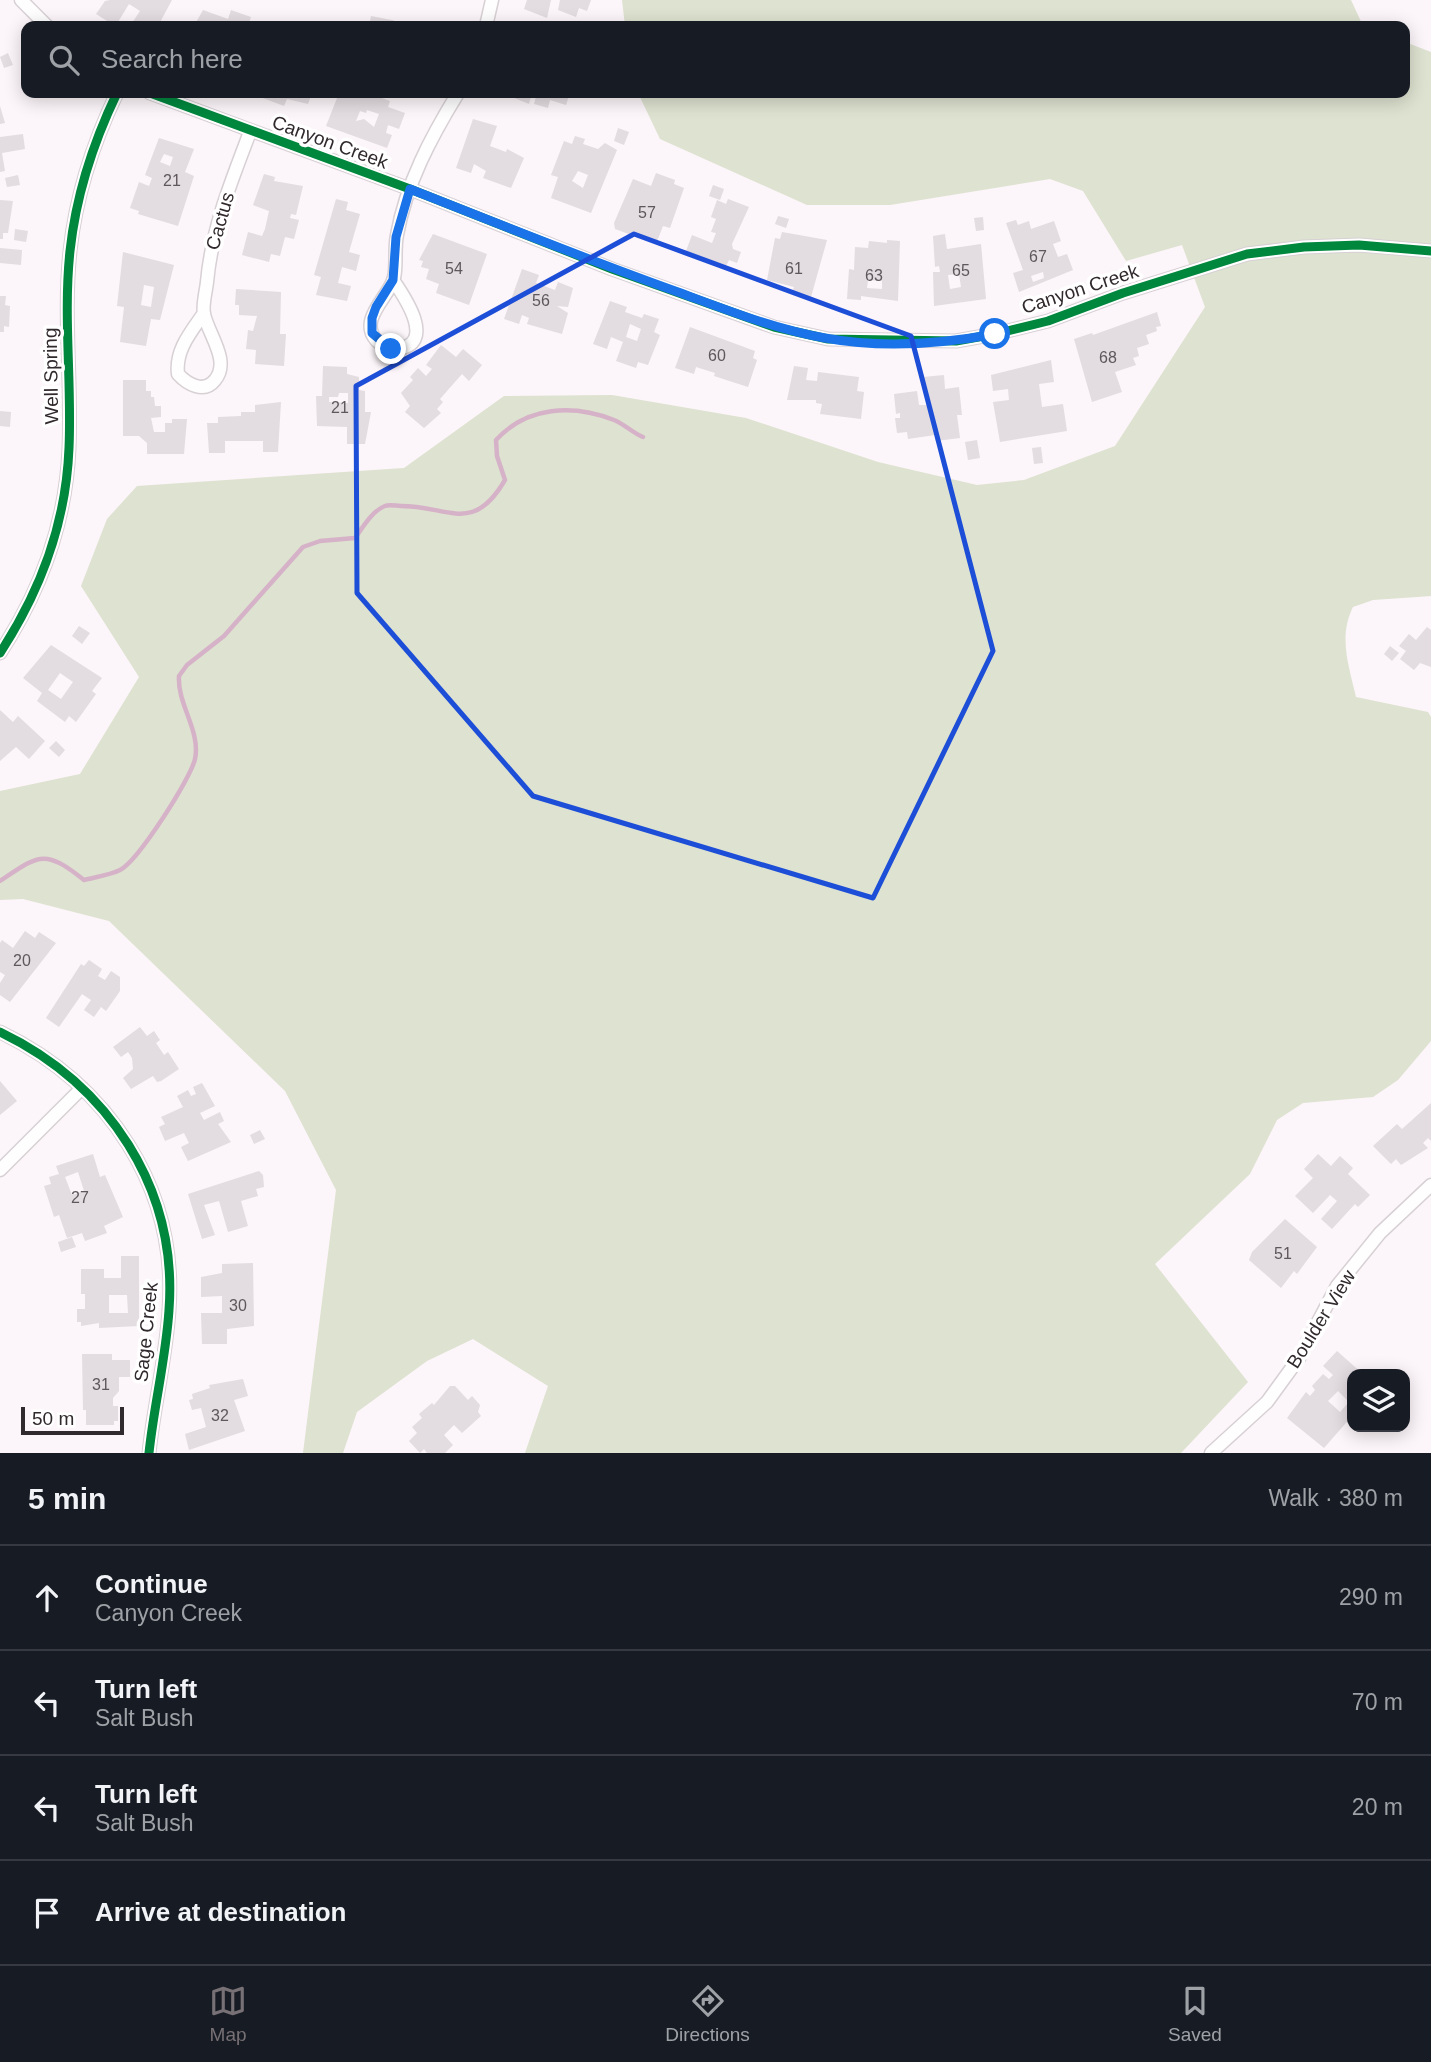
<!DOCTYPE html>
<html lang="en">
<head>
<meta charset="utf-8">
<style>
	body { margin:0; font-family:Helvetica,sans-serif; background:#242831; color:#f1f3f6 }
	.controls { position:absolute; right:21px; bottom:21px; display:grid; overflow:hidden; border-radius:14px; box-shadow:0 4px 18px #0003 }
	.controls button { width:63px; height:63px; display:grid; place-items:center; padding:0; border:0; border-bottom:2px solid #363941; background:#171b24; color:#f1f3f6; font:35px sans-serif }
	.scale { position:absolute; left:21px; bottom:18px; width:103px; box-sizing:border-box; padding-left:7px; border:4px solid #30292d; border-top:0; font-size:19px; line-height:24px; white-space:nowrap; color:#30292d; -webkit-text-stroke:5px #fff; paint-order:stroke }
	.stop { position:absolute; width:21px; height:21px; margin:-16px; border:5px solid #1a73e8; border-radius:50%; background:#fff }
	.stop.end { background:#1a73e8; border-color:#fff; box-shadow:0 2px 7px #0008 }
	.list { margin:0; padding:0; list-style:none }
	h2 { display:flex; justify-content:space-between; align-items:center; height:91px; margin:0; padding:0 28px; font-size:30px }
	h2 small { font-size:23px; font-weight:400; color:#9ea1a6 }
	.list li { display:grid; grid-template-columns:46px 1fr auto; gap:21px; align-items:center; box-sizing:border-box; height:105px; padding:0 28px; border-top:2px solid #363941 }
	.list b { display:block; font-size:26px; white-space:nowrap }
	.list p { margin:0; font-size:23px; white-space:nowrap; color:#9ea1a6 }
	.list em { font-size:23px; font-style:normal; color:#9ea1a6 }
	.icon { flex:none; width:38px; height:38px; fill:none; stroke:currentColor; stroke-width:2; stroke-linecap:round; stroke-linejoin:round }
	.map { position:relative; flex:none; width:1431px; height:1453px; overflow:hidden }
	.search { position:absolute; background:#171b24; box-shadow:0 4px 18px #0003; left:21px; right:21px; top:21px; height:77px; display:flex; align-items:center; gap:18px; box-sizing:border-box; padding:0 24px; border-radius:14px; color:#9ea1a6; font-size:26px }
	.sheet { height:511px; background:#171b24 }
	nav { display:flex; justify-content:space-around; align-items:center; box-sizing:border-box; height:98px; border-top:2px solid #363941; background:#171b24; font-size:19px; color:#9ea1a6 }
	nav a { display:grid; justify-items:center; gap:4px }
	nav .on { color:#777074 }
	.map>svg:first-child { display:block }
</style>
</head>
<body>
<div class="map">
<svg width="1431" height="1453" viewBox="0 0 1431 1453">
	<rect width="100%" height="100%" fill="#fcf5f9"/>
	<g fill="#dee2d0">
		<polygon points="622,0 1351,0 1363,26 625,26"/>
		<path d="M1405,42L1431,52V596L1373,600L1353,607C1338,637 1349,666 1356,697L1428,712L1431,717V1041L1398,1080L1373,1097L1303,1103L1277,1120L1250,1174L1155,1264L1248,1382L1181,1453H525L548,1386L473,1339L427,1361L357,1412L343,1453H303L336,1190L285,1091L109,921L23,899L0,900V791L80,774L139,677L81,586L107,519L137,486L404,468L504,396L612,395L746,418L878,462L977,485L1024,480L1115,446L1205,307L1182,245L1126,261L1083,191L1050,179L890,205H807L660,139L638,93H1405Z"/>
	</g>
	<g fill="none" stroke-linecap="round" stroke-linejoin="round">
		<path stroke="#d6b2c8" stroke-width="4.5" d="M0,881C39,855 44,848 84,880C96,877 110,875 120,870C138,861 191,778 195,759C201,731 177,704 179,676L187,665L224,636L303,547L320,541L355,538C363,527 372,511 385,506C389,504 396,506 401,506C449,506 473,535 505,480L497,456L496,440C527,406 573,404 614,420C624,424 633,433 643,437"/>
	</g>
	<g fill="#e3dce0" fill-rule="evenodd">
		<polygon points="110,0 172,0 158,26 130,26 140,11 129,4 118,22 125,26 115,26 96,14 105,1"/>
		<polygon points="527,0 551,0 547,18 524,9"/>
		<polygon points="560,0 591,0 587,11 579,8 576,17 558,10"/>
		<polygon points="203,10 228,19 231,10 251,17 248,26 194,26"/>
		<polygon points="371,16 392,20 408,26 369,26"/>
		<polygon points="8,53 13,65 4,68 0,57"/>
		<polygon points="261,93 312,93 308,104 287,99 284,106 260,97"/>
		<path d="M339,93H369L390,101L388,107L405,113L399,129L388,125L386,133L392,135L387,148L326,126ZM367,110L379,114L374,127L364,119L356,121L360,111L366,113Z"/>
		<polygon points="532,93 529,104 504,94 504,93"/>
		<polygon points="537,93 570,93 566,105 550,100 548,108 534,104"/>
		<polygon points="0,106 5,123 0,124"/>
		<polygon points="473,119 497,126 490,146 506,152 507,149 524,158 511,188 483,178 486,171 474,164 471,173 456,168"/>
		<polygon points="618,128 629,132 624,145 614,141"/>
		<polygon points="23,134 25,149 2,153 5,171 0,172 0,137"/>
		<path d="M575,136L585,139L583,144L598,149L605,143L617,150L591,213L551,198L558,177L551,175L564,141L572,144ZM578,171L588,175L583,188L572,181Z"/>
		<path d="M159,138L194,149L185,172L194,176L178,226L138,214L139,211L130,208L139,182L149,186L152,178L145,175ZM164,154L173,157L170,166L160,162Z"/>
		<polygon points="656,173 675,180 674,184 684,188 670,228 663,226 656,244 615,229 614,223 633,179 651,186"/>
		<polygon points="264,174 275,177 274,181 303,186 296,215 291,214 290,218 299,220 294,239 285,237 280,256 271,254 269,262 242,255 248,232 262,236 265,229 269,211 253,205"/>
		<polygon points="18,175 20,185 7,187 5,178"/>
		<polygon points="713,185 724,189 720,200 709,196"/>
		<polygon points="336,199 348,202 346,210 360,214 349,252 360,255 356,271 342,267 338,283 351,286 347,301 316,295 321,277 314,275"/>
		<polygon points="728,199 749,207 732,244 733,249 741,252 737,263 729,260 726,266 686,251 692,235 712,243 716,233 711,232 716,219 711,217 717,200 726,204"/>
		<polygon points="0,200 13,201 8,233 3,233 3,239 0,239"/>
		<polygon points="778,216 789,219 786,228 775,224"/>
		<polygon points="983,217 984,230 976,231 974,218"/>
		<path d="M1016,220L1018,225L1029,221L1031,229L1054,221L1061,241L1053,244L1058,257L1067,254L1073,270L1019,292L1013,273L1023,270L1006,223ZM1043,272L1044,278L1033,282L1031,276Z"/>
		<polygon points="15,229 28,231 26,242 14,240"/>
		<polygon points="782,232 827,240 811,297 792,292 794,287 767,280 775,238 780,239"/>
		<polygon points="433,234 487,254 469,305 436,293 439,284 426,279 429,269 421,267 423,261 419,260"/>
		<path d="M945,234L947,249L981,244L986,299L934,306L933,272H940L939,266L935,267L933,236ZM959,274L961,287L950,289L948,275Z"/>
		<path d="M887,240L900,241L898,301L861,296V300L847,299L849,269L854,270L855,247L868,248L869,241L887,243ZM868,280L882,281V289L867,288Z"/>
		<polygon points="0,248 22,250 21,265 0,263"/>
		<path d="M123,252L174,265L160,320L151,319L146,346L120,342L124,307L117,306ZM144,285L154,287L151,307L141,305Z"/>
		<polygon points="522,269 539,275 536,283 555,290 558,282 573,288 568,307 557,306 568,313 562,334 527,324 529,318 522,315 519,324 504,319"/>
		<polygon points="236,289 281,292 280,334 286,334 284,366 255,364 256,350 246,349 248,330 253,331 257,316 239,315 239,305 235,305"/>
		<polygon points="0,296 6,296 5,305 10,306 9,327 4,326 4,332 0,332"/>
		<path d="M610,301L627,307L625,312L642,318L644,314L659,319L654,332L660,335L648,365L638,362L636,368L616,361L623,342L611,337L607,349L593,344ZM630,324L641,329L637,341L626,337Z"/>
		<polygon points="1157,312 1161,326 1156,327 1157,331 1146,335 1149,344 1137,348 1139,356 1133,358 1136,365 1115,372 1122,392 1092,402 1074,339 1092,333 1093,335"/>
		<polygon points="690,327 755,351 753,358 757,360 748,387 714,376 715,373 696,367 694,374 675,368"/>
		<polygon points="441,345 456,357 463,349 482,365 469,381 462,374 440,399 443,402 437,409 441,413 424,428 405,412 410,406 401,393 413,380 410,377 418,368 426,376 432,369 426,365"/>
		<polygon points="1051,360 1054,382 1039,384 1042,407 1063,404 1067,431 1000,442 993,402 1009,400 1008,389 993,391 991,375"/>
		<path d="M323,366L347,367V374L359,377V390L365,391V412H371L365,444H347V427L317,426L316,396H322ZM339,393H348V403L329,402V397H338Z"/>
		<polygon points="794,366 808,368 806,380 817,381 818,372 859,377 857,391 864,392 861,419 820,414 822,404 816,403 816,400 787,400"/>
		<polygon points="944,375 945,389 959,387 962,415 957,415 960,438 936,441 935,435 908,439 907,432 897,433 895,418 900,418 900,413 896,414 894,394 917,391 919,405 927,405 923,377"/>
		<polygon points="123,380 146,380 146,391 151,391 151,397 154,397 155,406 161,406 161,417 151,418 154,432 165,432 165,423 172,423 172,419 187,419 184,454 147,454 147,443 139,436 123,436"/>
		<polygon points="281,402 278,452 263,452 263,441 225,441 225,453 209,453 207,423 218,423 218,417 241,416 241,412 255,412 255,405"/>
		<polygon points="0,411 11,412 10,427 0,426"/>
		<polygon points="977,440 980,458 968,460 965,442"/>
		<polygon points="1041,447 1043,463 1034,464 1032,448"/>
		<polygon points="79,626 90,633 82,644 72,636"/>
		<polygon points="1427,627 1431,630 1431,667 1420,663 1414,670 1400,659 1406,651 1399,646 1409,634 1416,640"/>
		<path d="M51,645L102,678L92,691L96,694L76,722L69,716L65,722L37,701L42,693L23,678ZM60,673L73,682L61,699L48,690Z"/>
		<polygon points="1390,646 1399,653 1392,661 1384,654"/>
		<polygon points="0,710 13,722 18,716 45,741 29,759 16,747 0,761"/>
		<polygon points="56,741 65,750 59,757 49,748"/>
		<polygon points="25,931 35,938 39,932 56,943 10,1002 0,995 0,983 5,975 0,972 0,943 2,940 13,948"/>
		<polygon points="89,960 102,969 98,976 105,980 111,971 120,977 120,991 106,1011 101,1007 94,1017 84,1010 91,1000 82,994 59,1027 46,1018 81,964 84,966"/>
		<polygon points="140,1027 147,1036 154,1031 160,1040 156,1043 164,1055 168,1052 179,1069 161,1081 157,1082 153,1076 131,1089 123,1078 133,1069 132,1058 128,1052 121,1057 113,1047"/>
		<polygon points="0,1081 17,1101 0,1115"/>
		<polygon points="202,1083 215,1106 200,1113 204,1120 220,1112 224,1121 218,1124 231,1142 188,1161 181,1147 189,1143 184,1133 165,1141 159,1127 165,1124 161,1117 183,1107 177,1096 188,1090 191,1096 196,1094 193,1087"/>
		<polygon points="1431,1103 1431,1141 1428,1138 1423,1143 1428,1148 1401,1165 1396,1159 1391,1164 1373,1146 1397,1124 1402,1129"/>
		<polygon points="260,1130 265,1139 254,1144 250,1135"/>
		<path d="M93,1154L100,1177L105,1175L123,1217L104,1226L107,1233L85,1241L82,1233L67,1238L59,1215L54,1217L44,1186L51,1184L49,1177L59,1174L56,1166ZM78,1172L84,1191L72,1195L65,1177Z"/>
		<polygon points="1318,1154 1331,1166 1340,1156 1353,1168 1348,1174 1370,1195 1358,1207 1355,1204 1332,1229 1321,1219 1337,1201 1330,1195 1313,1213 1295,1196 1313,1178 1304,1169"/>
		<polygon points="259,1171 263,1175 264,1187 256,1189 258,1196 241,1201 248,1226 228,1232 219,1201 204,1205 215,1235 202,1239 188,1194"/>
		<polygon points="1285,1219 1317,1247 1297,1274 1294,1271 1281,1288 1249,1260 1252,1252"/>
		<polygon points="72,1237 76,1247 61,1252 58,1242"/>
		<path d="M121,1256H139V1326L99,1328V1323L81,1326V1322H77V1309H85V1294H81V1269H104V1278H121ZM109,1295H127L128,1313H109Z"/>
		<polygon points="253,1263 254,1326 227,1329 227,1344 202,1344 201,1313 222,1313 222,1296 201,1297 201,1277 222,1273 222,1264"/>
		<path d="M1337,1351L1363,1374H1352V1416L1324,1448L1287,1418L1306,1392L1310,1396L1315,1390L1312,1386L1323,1374L1329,1379L1333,1375L1323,1366ZM1338,1391L1349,1402L1340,1412L1328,1401Z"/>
		<polygon points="82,1354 112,1354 112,1360 130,1360 130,1377 119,1377 119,1391 113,1398 113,1406 118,1406 118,1421 114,1421 114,1425 86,1425 86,1410 83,1410"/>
		<polygon points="243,1379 248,1396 234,1400 245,1431 189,1450 185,1434 206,1427 201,1408 192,1410 189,1400 193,1399 192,1394 210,1388 209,1385"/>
		<polygon points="450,1386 455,1386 468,1400 472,1396 480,1405 478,1412 481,1416 462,1433 454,1425 444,1435 453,1445 445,1453 427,1453 424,1449 420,1453 409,1441 417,1433 412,1427 422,1418 419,1414 432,1403 434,1405"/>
	</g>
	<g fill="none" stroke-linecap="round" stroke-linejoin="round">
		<g stroke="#d7d0d4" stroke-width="15">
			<g id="minor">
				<polyline points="21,0 47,26"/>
				<polyline points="486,26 492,0"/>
				<polyline points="150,93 410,189 612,269 774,327 828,339 956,341 995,334 1048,321 1123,293 1247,254 1304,247 1359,245 1431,251"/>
				<path d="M393,280C404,296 438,345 396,349C390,349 382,346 377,341C357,320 389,297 394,278C397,265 394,249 397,235C406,184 431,137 458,93"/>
				<path d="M204,313C191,332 175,350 178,374C187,384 204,394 215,380C231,361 208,334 204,314C202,305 206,292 207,282C212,228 231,182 250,132"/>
				<path d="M0,653C41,590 66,524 69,448C72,383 63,316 70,251C76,195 93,143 117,93"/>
				<path d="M0,1032C108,1084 178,1188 169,1310C166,1358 154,1405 149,1453"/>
				<polyline points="0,1170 82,1088"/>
				<polyline points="1211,1453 1267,1402 1299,1358 1337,1286 1380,1233 1431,1185"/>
			</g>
		</g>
		<use href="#minor" stroke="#fffefe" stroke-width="12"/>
		<g stroke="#fff" stroke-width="13">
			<g id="cycleway">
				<polyline points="150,93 410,189 612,269 774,327 828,339 956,341 995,334 1048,321 1123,293 1247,254 1304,247 1359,245 1431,251"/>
				<path d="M0,653C41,590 66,524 69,448C72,383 63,316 70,251C76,195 93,143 117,93"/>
				<path d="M0,1032C108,1084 178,1188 169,1310C166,1358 154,1405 149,1453"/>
			</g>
		</g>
		<use href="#cycleway" stroke="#00873e" stroke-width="9"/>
	</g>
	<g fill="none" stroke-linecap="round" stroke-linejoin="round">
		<path stroke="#1a73e8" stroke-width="9" d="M391,349L372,333V318L376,307L393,280L396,237L410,189C499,224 588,260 678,292C727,310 774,329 825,338C879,348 941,344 995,334"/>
	</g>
	<path fill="none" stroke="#1d4ed8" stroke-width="5" stroke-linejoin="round" d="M634,234L911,336L993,651L873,898L533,796L357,593L356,386Z"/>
	<g text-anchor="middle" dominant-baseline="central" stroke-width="7" stroke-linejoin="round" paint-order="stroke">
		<g font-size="16" fill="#5e575b">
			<text x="172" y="180">21</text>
			<text x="647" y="212">57</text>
			<text x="1038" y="256">67</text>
			<text x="454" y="268">54</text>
			<text x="794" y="268">61</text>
			<text x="961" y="270">65</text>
			<text x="874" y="275">63</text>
			<text x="541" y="300">56</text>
			<text x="717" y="355">60</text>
			<text x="1108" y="357">68</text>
			<text x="340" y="407">21</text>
			<text x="22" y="960">20</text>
			<text x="80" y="1197">27</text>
			<text x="1283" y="1253">51</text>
			<text x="238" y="1305">30</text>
			<text x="101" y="1384">31</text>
			<text x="220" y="1415">32</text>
		</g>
		<g font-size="19" fill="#30292d" stroke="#fff">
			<text transform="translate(330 142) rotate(20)">Canyon Creek</text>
			<text transform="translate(220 221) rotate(-74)">Cactus</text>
			<text transform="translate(1080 289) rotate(-18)">Canyon Creek</text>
			<text transform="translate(51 376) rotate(-91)">Well Spring</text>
			<text transform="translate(1321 1319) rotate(-58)">Boulder View</text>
			<text transform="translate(146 1332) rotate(-84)">Sage Creek</text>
		</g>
	</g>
</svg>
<div class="controls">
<button><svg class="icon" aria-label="layers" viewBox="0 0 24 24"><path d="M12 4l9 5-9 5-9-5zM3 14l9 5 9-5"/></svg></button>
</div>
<div class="scale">50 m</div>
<div class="stop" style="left:995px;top:334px"></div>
<div class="stop end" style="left:391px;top:349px"></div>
<div class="search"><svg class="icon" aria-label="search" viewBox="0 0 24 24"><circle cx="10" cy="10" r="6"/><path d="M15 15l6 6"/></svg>Search here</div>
</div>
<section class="sheet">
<h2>5 min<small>Walk · 380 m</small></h2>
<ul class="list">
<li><svg class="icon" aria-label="ahead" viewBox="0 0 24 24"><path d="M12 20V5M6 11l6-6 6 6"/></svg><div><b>Continue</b><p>Canyon Creek</p></div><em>290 m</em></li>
<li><svg class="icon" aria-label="left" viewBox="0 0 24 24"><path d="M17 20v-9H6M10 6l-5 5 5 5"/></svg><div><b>Turn left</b><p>Salt Bush</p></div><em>70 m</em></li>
<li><svg class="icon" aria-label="left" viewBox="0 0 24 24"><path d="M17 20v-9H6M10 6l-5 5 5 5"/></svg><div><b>Turn left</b><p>Salt Bush</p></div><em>20 m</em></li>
<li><svg class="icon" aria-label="arrive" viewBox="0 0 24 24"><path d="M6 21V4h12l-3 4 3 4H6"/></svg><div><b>Arrive at destination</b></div></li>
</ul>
</section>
<nav>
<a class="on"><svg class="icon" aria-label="map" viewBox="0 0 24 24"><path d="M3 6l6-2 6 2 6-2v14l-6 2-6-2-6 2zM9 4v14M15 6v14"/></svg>Map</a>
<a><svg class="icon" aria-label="directions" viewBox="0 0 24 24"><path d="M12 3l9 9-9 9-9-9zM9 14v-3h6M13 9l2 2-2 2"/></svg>Directions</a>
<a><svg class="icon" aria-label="saved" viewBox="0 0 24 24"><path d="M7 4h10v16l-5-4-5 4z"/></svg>Saved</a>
</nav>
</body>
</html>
